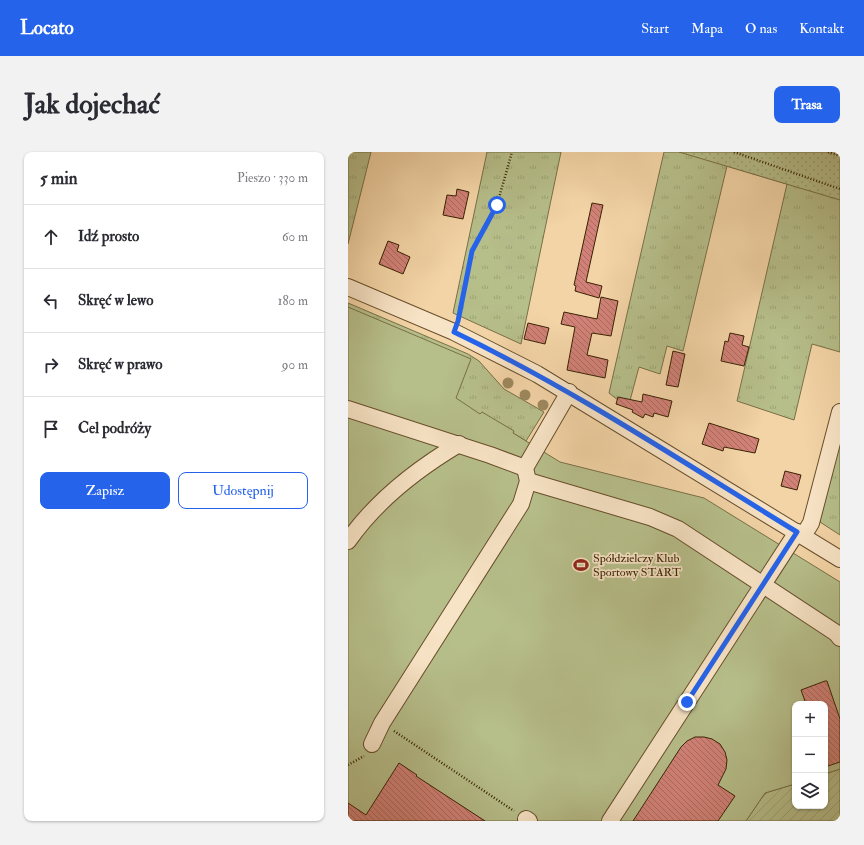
<!DOCTYPE html>
<html lang="pl">
<head>
<meta charset="utf-8">
<style>
	body { margin:0; font-family:"IM FELL Double Pica",serif; background:#f2f2f3; color:#2b2b33 }
	.controls { position:absolute; right:12px; bottom:12px; display:grid; overflow:hidden; border-radius:8px; box-shadow:0 1px 3px #0004 }
	.controls button { width:36px; height:36px; display:grid; place-items:center; padding:0; border:0; border-bottom:1px solid #e1e1e2; background:#fff; color:#2b2b33; font:20px sans-serif }
	.stop { position:absolute; width:12px; height:12px; margin:-9px; border:3px solid #2563eb; border-radius:50%; background:#fff }
	.stop.end { background:#2563eb; border-color:#fff; box-shadow:0 1px 4px #0008 }
	.list { margin:0; padding:0; list-style:none }
	h2 { display:flex; justify-content:space-between; align-items:center; height:52px; margin:0; padding:0 16px; font-size:17px }
	h2 small { font-size:13px; font-weight:400; color:#7c7c81 }
	.list li { display:grid; grid-template-columns:26px 1fr auto; gap:12px; align-items:center; box-sizing:border-box; height:64px; padding:0 16px; border-top:1px solid #e1e1e2 }
	.list b { display:block; font-size:15px; white-space:nowrap }
	.list em { font-size:13px; font-style:normal; color:#7c7c81 }
	.actions { display:flex; gap:8px; padding:12px 16px }
	.actions a { flex:1; padding:9px 0; border:1px solid #2563eb; border-radius:8px; text-align:center; font-size:14px; color:#2563eb }
	.actions .main { background:#2563eb; color:#fff }
	.icon { flex:none; width:22px; height:22px; fill:none; stroke:currentColor; stroke-width:2; stroke-linecap:round; stroke-linejoin:round }
	.map { position:relative; flex:none; width:492px; height:669px; overflow:hidden; border-radius:8px }
	header { display:flex; align-items:center; gap:24px; box-sizing:border-box; height:56px; padding:0 20px; background:#2563eb; color:#fff }
	header strong { font-size:19px }
	nav { display:flex; gap:22px; margin-inline-start:auto; font-size:14px }
	.intro { display:flex; align-items:center; justify-content:space-between; box-sizing:border-box; height:96px; padding:0 24px }
	h1 { margin:0; font-size:28px }
	.button { padding:10px 18px; border-radius:8px; background:#2563eb; color:#fff; font-size:14px; font-weight:700 }
	main { display:flex; gap:24px; padding:0 24px }
	aside { flex:1; background:#fff; border-radius:8px; box-shadow:0 1px 3px #0004 }
	.map>svg:first-child { display:block }
</style>
</head>
<body>
<header>
<strong>Locato</strong>
<nav><a>Start</a><a>Mapa</a><a>O nas</a><a>Kontakt</a></nav>
</header>
<div class="intro"><h1>Jak dojechać</h1><a class="button">Trasa</a></div>
<main>
<aside>
<h2>5 min<small>Pieszo · 330 m</small></h2>
<ul class="list">
<li><svg class="icon" aria-label="ahead" viewBox="0 0 24 24"><path d="M12 20V5M6 11l6-6 6 6"/></svg><div><b>Idź prosto</b></div><em>60 m</em></li>
<li><svg class="icon" aria-label="left" viewBox="0 0 24 24"><path d="M17 20v-9H6M10 6l-5 5 5 5"/></svg><div><b>Skręć w lewo</b></div><em>180 m</em></li>
<li><svg class="icon" aria-label="right" viewBox="0 0 24 24"><path d="M7 20v-9h11M14 6l5 5-5 5"/></svg><div><b>Skręć w prawo</b></div><em>90 m</em></li>
<li><svg class="icon" aria-label="arrive" viewBox="0 0 24 24"><path d="M6 21V4h12l-3 4 3 4H6"/></svg><div><b>Cel podróży</b></div></li>
</ul>
<div class="actions"><a class="main">Zapisz</a><a>Udostępnij</a></div>
</aside>
<div class="map">
<svg width="492" height="669" viewBox="0 0 492 669">
	<defs>
		<pattern id="grass-tufts" width="24" height="20" patternUnits="userSpaceOnUse"><rect width="24" height="20" fill="#b6be8a"/><path d="M3 7l-1-3M5 7V3M7 7l1-3M15 17l-1-3M17 17v-4M19 17l1-3" fill="none" stroke="#9da375"/></pattern>
		<pattern id="park-dots" width="8" height="8" patternUnits="userSpaceOnUse"><rect width="8" height="8" fill="#b6be8a"/><path d="M2 2h.1M6 6h.1" fill="none" stroke="#9da375" stroke-width="1.8" stroke-linecap="round"/></pattern>
		<pattern id="garden-furrows" width="10" height="10" patternUnits="userSpaceOnUse"><rect width="10" height="10" fill="#b6be8a"/><path d="M-1 1l2-2M0 10L10 0M9 11l2-2" fill="none" stroke="#9da375"/></pattern>
		<pattern id="building-back-hatch" width="6" height="6" patternUnits="userSpaceOnUse"><rect width="6" height="6" fill="#d18177"/><path d="M-1 5l2 2M0 0l6 6M5-1l2 2" fill="none" stroke="#ab695f"/></pattern>
	</defs>
	<rect width="100%" height="100%" fill="#f3d4a6"/>
	<filter id="stains"><feTurbulence type="fractalNoise" baseFrequency=".005" numOctaves="4"/><feColorMatrix values="0 0 0 0 .2 0 0 0 0 .09 0 0 0 0 .02 0 0 0 .5 -.17"/></filter>
	<radialGradient id="worn" r=".72"><stop offset=".6" stop-color="#630" stop-opacity="0"/><stop offset="1" stop-color="#630" stop-opacity=".3"/></radialGradient>
	<g fill="url(#grass-tufts)" stroke="#787046">
		<polygon points="0,0 23,0 0,92"/>
		<polygon points="139,0 213,0 173,192 105,161"/>
		<polygon points="316,0 367,0 492,41 492,200 464,192 446,268 389,249 439,32 379,14 335,199 319,194 312,222 291,215 280,256 261,241"/>
		<polygon points="0,151 120,202 131,209 156,237 196,260 178,289 165,281 165,279 132,262 0,249"/>
		<polygon points="492,288 492,383 472,370 472,362"/>
	</g>
	<polygon fill="url(#park-dots)" stroke="#787046" points="331,0 492,0 492,48"/>
	<polygon fill="url(#garden-furrows)" stroke="#787046" points="492,617 492,669 398,669 417,641 447,632 447,654 477,654 477,622"/>
	<polygon fill="#b6be8a" stroke="#787046" points="0,155 123,207 108,246 132,262 134,260 166,279 165,281 212,310 356,346 492,430 492,617 477,622 477,552 447,552 447,632 417,641 398,669 0,669"/>
	<g fill="url(#building-back-hatch)" stroke="#392202">
		<polygon points="109,37 121,40 115,67 95,63 99,43 108,44"/>
		<polygon points="244,51 255,53 238,130 254,134 251,146 227,139 228,134 226,133"/>
		<polygon points="40,89 51,93 49,99 62,105 55,122 31,112"/>
		<polygon points="253,145 270,149 263,184 244,181 239,203 260,208 257,226 219,218 227,175 213,172 216,160 249,167"/>
		<polygon points="180,171 201,176 197,192 176,187"/>
		<polygon points="382,181 396,184 394,193 401,195 396,214 373,209 377,189 380,190"/>
		<polygon points="325,199 337,202 330,235 318,233"/>
		<polygon points="295,242 324,249 320,265 306,261 305,265 297,262 295,266 284,260 285,258 268,252 270,245 294,250"/>
		<polygon points="361,271 411,287 407,301 376,295 375,299 354,292"/>
		<polygon points="437,319 453,323 449,338 433,334"/>
		<polygon points="477,529 479,529 492,567 492,610 477,615 477,552 458,552 453,538"/>
		<polygon points="347,585 356,585 364,587 372,592 377,600 379,608 378,617 370,633 387,644 370,669 285,669 333,595 339,589"/>
		<polygon points="51,611 69,623 68,624 137,669 0,669 0,651 18,663"/>
	</g>
	<g fill="none" stroke-linecap="round" stroke-linejoin="round">
		<g stroke="#684e2b" stroke-width="18">
			<g id="minor">
				<polyline points="0,135 106,180 189,222 492,407"/>
				<polyline points="0,257 142,303 177,316"/>
				<polyline points="180,329 302,365 330,377 488,481 492,486"/>
				<polyline points="455,384 463,371 492,260"/>
				<path d="M0,389C28,349 69,317 111,292"/>
				<polyline points="24,592 34,571 173,352 180,329 177,316 221,240"/>
				<polyline points="178,667 181,669"/>
				<polyline points="262,669 449,380"/>
			</g>
		</g>
		<g stroke="#392202" stroke-width="2.5" stroke-dasharray="1 2" stroke-linecap="butt">
			<polyline points="386,0 492,37"/>
			<polyline points="480,0 492,4"/>
			<polyline points="110,167 124,99 149,53 164,0"/>
			<polyline points="46,579 166,659"/>
			<polyline points="0,613 16,604"/>
		</g>
		<use href="#minor" stroke="#f7e3c5" stroke-width="16"/>
	</g>
	<g fill="#9e885e">
		<circle cx="160" cy="231" r="5.5"/>
		<circle cx="177" cy="243" r="5.5"/>
		<circle cx="195" cy="253" r="5.5"/>
	</g>
	<g fill="none" stroke-linecap="round" stroke-linejoin="round">
		<path stroke="#2563eb" stroke-width="5" d="M149,53L124,99L110,169L106,180C225,237 336,311 449,380L339,550"/>
	</g>
	<defs>
		<g id="stadium-bare" transform="scale(1.2)"><path d="M0-5a6.5 5 0 1 0 0 10a6.5 5 0 1 0 0-10ZM-3.5-1.8h7v3.6h-7Z" fill="#8f2418" stroke="#f7e3c5" stroke-width="2.5" paint-order="stroke"/></g>
	</defs>
	<g fill-rule="evenodd">
		<use href="#stadium-bare" x="233" y="413"/>
	</g>
	<g text-anchor="middle" dominant-baseline="central" stroke-width="3.5" stroke-linejoin="round" paint-order="stroke">
		<g font-size="12" fill="#392202" stroke="#f7e3c5" text-anchor="start">
			<text x="245" y="406">Spółdzielczy Klub<tspan x="245" dy="14">Sportowy START</tspan></text>
		</g>
	</g>
	<rect width="100%" height="100%" filter="url(#stains)"/>
	<rect width="100%" height="100%" fill="url(#worn)"/>
</svg>
<div class="controls">
<button>+</button>
<button>−</button>
<button><svg class="icon" aria-label="layers" viewBox="0 0 24 24"><path d="M12 4l9 5-9 5-9-5zM3 14l9 5 9-5"/></svg></button>
</div>
<div class="stop" style="left:149px;top:53px"></div>
<div class="stop end" style="left:339px;top:550px"></div>
</div>
</main>
</body>
</html>
